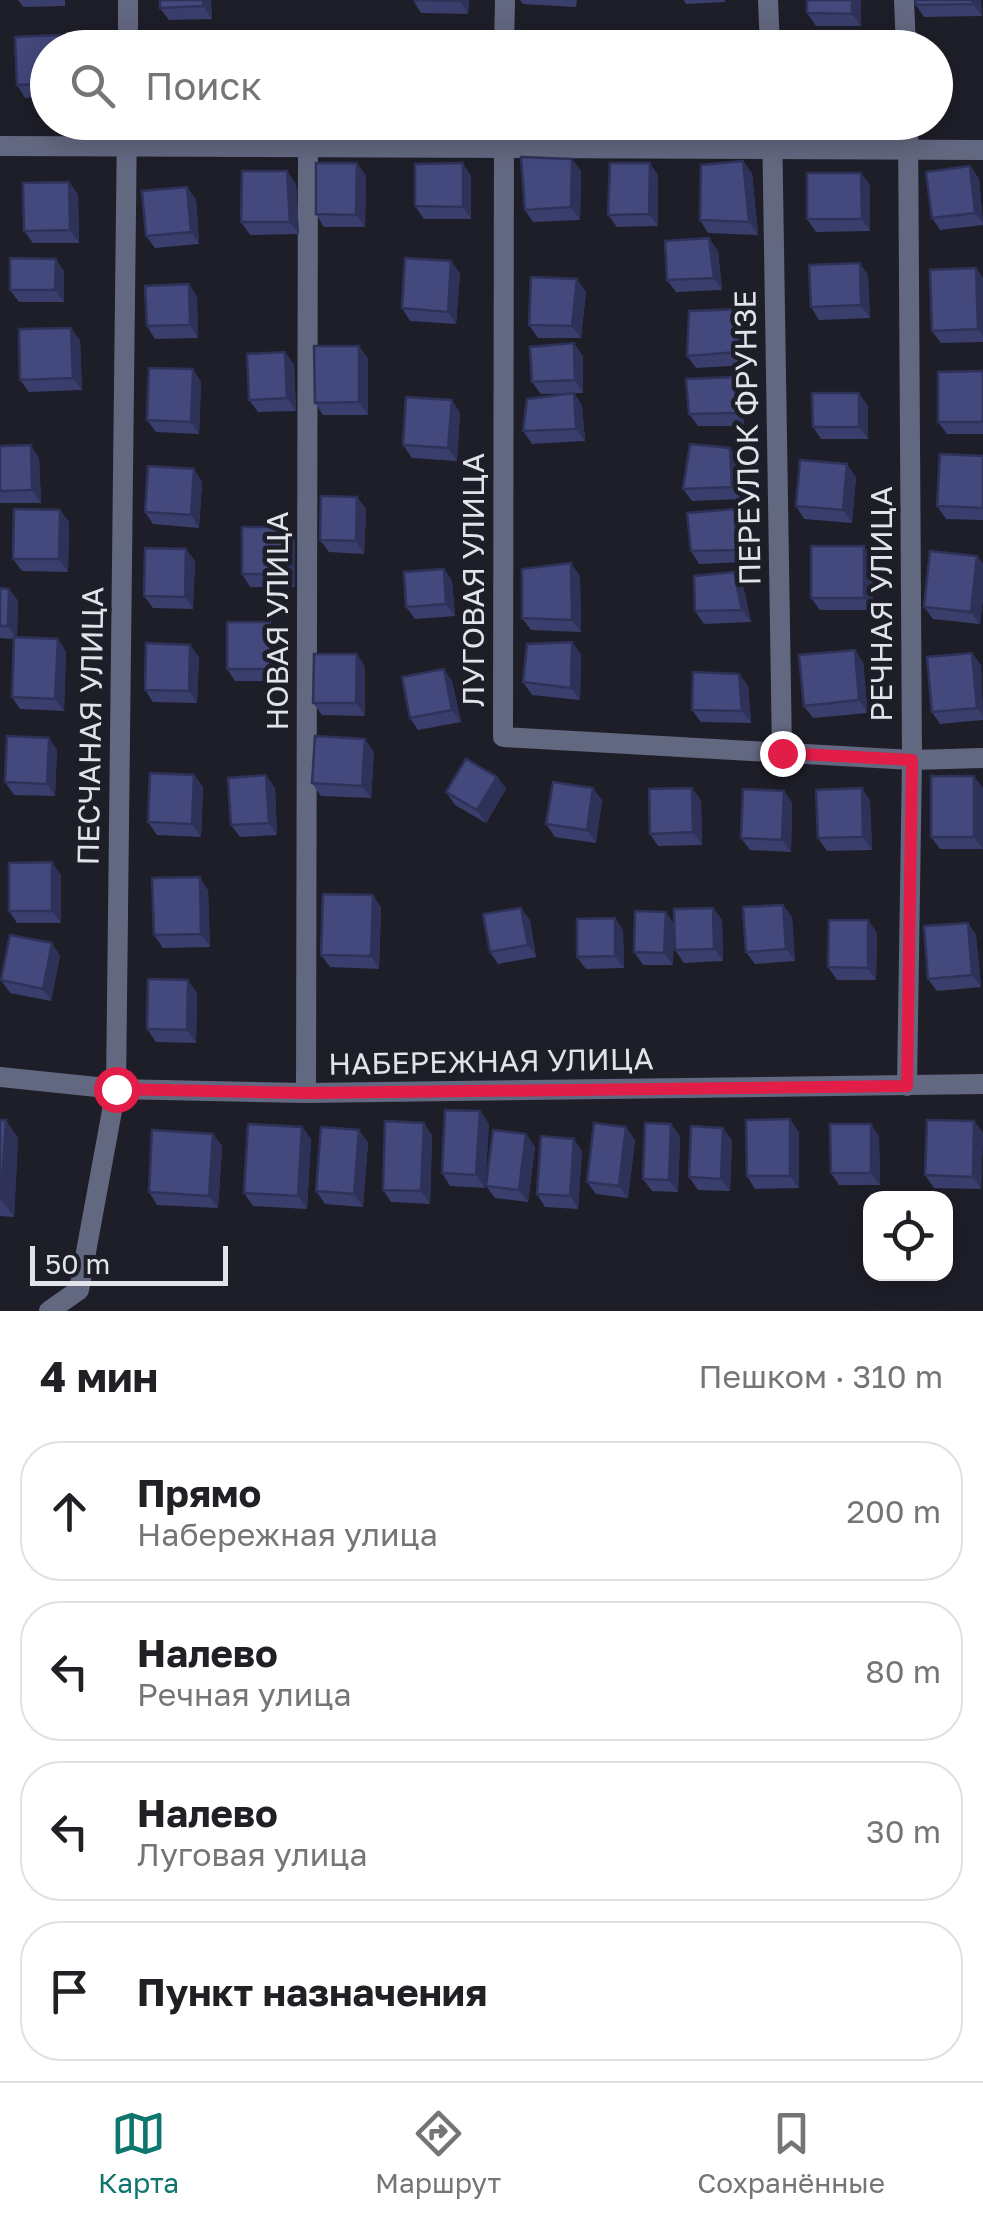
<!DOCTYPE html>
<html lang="ru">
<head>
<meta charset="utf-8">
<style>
	body { margin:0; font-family:"Golos Text",sans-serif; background:#f2f2f2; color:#202124 }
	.controls { position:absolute; right:30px; bottom:30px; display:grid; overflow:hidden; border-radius:20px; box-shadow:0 5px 25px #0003 }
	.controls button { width:90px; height:90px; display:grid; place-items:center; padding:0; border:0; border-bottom:2px solid #e0e0e0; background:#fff; color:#202124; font:50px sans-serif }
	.scale { position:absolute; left:30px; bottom:25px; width:198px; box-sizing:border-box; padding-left:10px; border:5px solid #e2e3ea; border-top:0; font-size:28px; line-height:35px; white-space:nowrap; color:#e2e3ea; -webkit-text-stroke:8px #1d1e28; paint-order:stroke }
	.stop { position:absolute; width:30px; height:30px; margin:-22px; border:8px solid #e11d48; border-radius:50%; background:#fff }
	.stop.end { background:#e11d48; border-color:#fff; box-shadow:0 2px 10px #0008 }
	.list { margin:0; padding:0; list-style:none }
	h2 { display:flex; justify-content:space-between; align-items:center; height:130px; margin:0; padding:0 40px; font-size:42px }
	h2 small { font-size:32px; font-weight:400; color:#757577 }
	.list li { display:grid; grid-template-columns:65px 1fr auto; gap:30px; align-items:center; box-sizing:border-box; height:140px; margin:0 20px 20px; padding:0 20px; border:2px solid #e0e0e0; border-radius:40px }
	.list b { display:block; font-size:38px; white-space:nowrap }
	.list p { margin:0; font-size:32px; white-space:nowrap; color:#757577 }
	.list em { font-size:32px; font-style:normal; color:#757577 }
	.icon { flex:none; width:55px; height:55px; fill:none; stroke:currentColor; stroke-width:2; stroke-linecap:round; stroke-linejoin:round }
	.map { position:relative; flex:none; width:983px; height:1311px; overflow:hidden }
	.search { position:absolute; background:#fff; box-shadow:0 5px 25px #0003; left:30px; right:30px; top:30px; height:110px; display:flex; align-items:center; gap:25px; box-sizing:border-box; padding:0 35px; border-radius:55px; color:#757577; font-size:38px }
	.sheet { height:770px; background:#fff }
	nav { display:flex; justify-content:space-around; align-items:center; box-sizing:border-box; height:140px; border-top:2px solid #e0e0e0; background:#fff; font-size:28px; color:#757577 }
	nav a { display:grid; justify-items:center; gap:5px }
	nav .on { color:#0f766e }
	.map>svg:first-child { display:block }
</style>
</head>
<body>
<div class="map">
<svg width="983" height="1311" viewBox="0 0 983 1311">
	<rect width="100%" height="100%" fill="#1d1e28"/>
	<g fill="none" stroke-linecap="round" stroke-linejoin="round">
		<g stroke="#636881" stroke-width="20">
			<polyline points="768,0 770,48"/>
			<polyline points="904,0 906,48"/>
			<polyline points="128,48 128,0"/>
			<polyline points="504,48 505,0"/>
			<polyline points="504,122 503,737 912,760 983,758"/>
			<polyline points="772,122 782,753"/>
			<polyline points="0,146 983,150"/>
			<polyline points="0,1077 116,1089 306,1093 983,1084"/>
			<polyline points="907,1086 912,760 908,122"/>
			<polyline points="306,1093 308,149"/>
			<polyline points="49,1311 79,1290 116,1089 127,122"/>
		</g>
	</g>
	<g fill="#3a3e6c">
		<polygon points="18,0 65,0 65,6 23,7"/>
		<polygon points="211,0 212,19 169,20 160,8"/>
		<polygon points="413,0 469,0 468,14 421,13"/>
		<polygon points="520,0 577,0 576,7 523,4"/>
		<polygon points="684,0 725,0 725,2 686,4"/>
		<polygon points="807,0 861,0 861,26 816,26 807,13"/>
		<polygon points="915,0 981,0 982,16 924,17 916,5"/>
		<polygon points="60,35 69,48 48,48 48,97 25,98 17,85 15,37"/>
		<polygon points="851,122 878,122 878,124"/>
		<polygon points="572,159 581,171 580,220 533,222 525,210"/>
		<polygon points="357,163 366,176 365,227 324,227 316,214"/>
		<polygon points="970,166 979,179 983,225 940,230 932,218"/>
		<polygon points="752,173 758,235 708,233 700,220"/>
		<polygon points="658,175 658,226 617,227 608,215"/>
		<polygon points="471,176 471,219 424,219 415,206"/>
		<polygon points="69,182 78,195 79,243 33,243 24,231"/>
		<polygon points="296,184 299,234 250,235 241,222"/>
		<polygon points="870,185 870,231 816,232 807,219"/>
		<polygon points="187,187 196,200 199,244 155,248 146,236"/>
		<polygon points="718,251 722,290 676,292 667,280"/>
		<polygon points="451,261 460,274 456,324 410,321 402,308"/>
		<polygon points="976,268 983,278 983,342 941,343 932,331"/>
		<polygon points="64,271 64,302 19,302 10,290"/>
		<polygon points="868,275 870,318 819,320 811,307"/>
		<polygon points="189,284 197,297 198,338 155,339 147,326"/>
		<polygon points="586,292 581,338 538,338 529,325"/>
		<polygon points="749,322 747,365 696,368 687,356"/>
		<polygon points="80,340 82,390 29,392 20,380"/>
		<polygon points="359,346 368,359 368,415 323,415 315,403"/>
		<polygon points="285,352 294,365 296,411 258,412 249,400"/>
		<polygon points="583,356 583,393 541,394 532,382"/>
		<polygon points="193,369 201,382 199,434 156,432 147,420"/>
		<polygon points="983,371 983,434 947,434 938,422"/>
		<polygon points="735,377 744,390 744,426 698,426 689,414"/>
		<polygon points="574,393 582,406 585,441 532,444 523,431"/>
		<polygon points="868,406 868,439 821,439 813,427"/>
		<polygon points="460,413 457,461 412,458 403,445"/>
		<polygon points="0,446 39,458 41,503 0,503"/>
		<polygon points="730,448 739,461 741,499 692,501 683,489"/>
		<polygon points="983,456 983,520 946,519 937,506"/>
		<polygon points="194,469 202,482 199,528 153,524 145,512"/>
		<polygon points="856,477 852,523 804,519 796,506"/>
		<polygon points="357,497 366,509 364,554 329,552 320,540"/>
		<polygon points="735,509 744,521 745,562 699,564 691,551"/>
		<polygon points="60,510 69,522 68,572 22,571 13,559"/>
		<polygon points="286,527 295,539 295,587 250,587 242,574"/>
		<polygon points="186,549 195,561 193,609 153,608 144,596"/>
		<polygon points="977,556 983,564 983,598 980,624 933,619 924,607"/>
		<polygon points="873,558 873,610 820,610 811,598"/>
		<polygon points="444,569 452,581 455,616 415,619 406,607"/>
		<polygon points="580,576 581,632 531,630 522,618"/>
		<polygon points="743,585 751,622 704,624 695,611"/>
		<polygon points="0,588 9,589 18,601 17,637 58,639 66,652 64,711 20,709 12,697 14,639 0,638"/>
		<polygon points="278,634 278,681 235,681 227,669"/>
		<polygon points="190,645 199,657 197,703 153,702 145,690"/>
		<polygon points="357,654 365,667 365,716 322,715 313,703"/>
		<polygon points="581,654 580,700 532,695 523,682"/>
		<polygon points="863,662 868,713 813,718 804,706"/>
		<polygon points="981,665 983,720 940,724 932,712"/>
		<polygon points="739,674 748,686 751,723 701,722 692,710"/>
		<polygon points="452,681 461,722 418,730 410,718"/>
		<polygon points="49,738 57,750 55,796 14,795 5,782"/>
		<polygon points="374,752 371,798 321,796 312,783"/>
		<polygon points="194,775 203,787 201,837 157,835 148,822"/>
		<polygon points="497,777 506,789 486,823 455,805 446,792"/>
		<polygon points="275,788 277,835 240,837 231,825"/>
		<polygon points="862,788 870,801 872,850 827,851 818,838"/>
		<polygon points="983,788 983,849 940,849 931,837"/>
		<polygon points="784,791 792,803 791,852 750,850 741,838"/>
		<polygon points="602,800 596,843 555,837 546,824"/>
		<polygon points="701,800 702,845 658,846 650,834"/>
		<polygon points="61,875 61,923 17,923 9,911"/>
		<polygon points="208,890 210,947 163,948 154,935"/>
		<polygon points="373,895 381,908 379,969 330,967 321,955"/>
		<polygon points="713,908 722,920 723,961 684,963 675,950 674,926 673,965 643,965 634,952 674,924"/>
		<polygon points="792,917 795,961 755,964 746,952"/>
		<polygon points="530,920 536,957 498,964 490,952"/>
		<polygon points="968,923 976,935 981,987 937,991 928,979"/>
		<polygon points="623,930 624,968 586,969 577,957"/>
		<polygon points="877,933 876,980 837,980 828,967"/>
		<polygon points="52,943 60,956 51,1001 10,993 1,980"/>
		<polygon points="197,993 196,1043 156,1042 147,1029"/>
		<polygon points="480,1111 489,1124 485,1188 450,1186 442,1173"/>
		<polygon points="0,1120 18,1138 14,1217 0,1216"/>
		<polygon points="974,1121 983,1133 981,1189 934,1188 925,1175"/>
		<polygon points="302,1127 311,1139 307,1209 253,1206 244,1193"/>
		<polygon points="799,1132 799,1188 755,1189 747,1176"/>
		<polygon points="213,1134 222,1146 218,1208 157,1205 149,1192"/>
		<polygon points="526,1134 535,1147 528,1202 495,1198 486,1186"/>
		<polygon points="432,1135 430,1204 391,1202 383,1190"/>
		<polygon points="680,1136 678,1192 652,1191 643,1179"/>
		<polygon points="879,1136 880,1185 839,1185 831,1173"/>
		<polygon points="635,1140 628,1198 596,1194 587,1182"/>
		<polygon points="732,1140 730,1191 698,1190 689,1177"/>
		<polygon points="368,1142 363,1207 325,1204 316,1191"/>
		<polygon points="582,1151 578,1209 545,1207 537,1194"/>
	</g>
	<g fill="#2f3258">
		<polygon points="203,0 211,0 212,19 203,6"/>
		<polygon points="460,0 469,0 468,14 460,1"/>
		<polygon points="852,0 861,0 861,26 852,14"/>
		<polygon points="973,0 981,0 982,16 973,4"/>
		<polygon points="60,35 69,48 60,48"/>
		<polygon points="572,159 581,171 580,220 571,207"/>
		<polygon points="743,161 752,173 758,235 749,222"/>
		<polygon points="357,163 366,176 365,227 356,215"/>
		<polygon points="463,163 471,176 471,219 463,207"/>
		<polygon points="650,163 658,175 658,226 649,214"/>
		<polygon points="970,166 979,179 983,223 975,213"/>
		<polygon points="287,171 296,184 299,234 290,222"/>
		<polygon points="861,173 870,185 870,231 862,219"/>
		<polygon points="69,182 78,195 79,243 70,230"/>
		<polygon points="187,187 196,200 199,244 191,232"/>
		<polygon points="709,238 718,251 722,290 714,278"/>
		<polygon points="56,259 64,271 64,302 55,290"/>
		<polygon points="451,261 460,274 456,324 448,312"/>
		<polygon points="860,263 868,275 870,318 861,305"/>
		<polygon points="976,268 983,278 983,336 978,329"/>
		<polygon points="577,279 586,292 581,338 572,326"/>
		<polygon points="189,284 197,297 198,338 190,325"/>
		<polygon points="741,309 749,322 747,365 738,352"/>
		<polygon points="71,328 80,340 82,390 73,378"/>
		<polygon points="574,343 583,356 583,393 575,380"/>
		<polygon points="359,346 368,359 368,415 359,402"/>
		<polygon points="285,352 294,365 296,411 287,398"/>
		<polygon points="193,369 201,382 199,434 191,422"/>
		<polygon points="735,377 744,390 744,426 736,413"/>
		<polygon points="574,393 582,406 585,441 576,429"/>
		<polygon points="859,393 868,406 868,439 859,427"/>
		<polygon points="452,400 460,413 457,461 448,448"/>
		<polygon points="31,445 39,458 41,503 32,490"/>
		<polygon points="730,448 739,461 741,499 732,487"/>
		<polygon points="847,464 856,477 852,523 843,510"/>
		<polygon points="194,469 202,482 199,528 191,515"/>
		<polygon points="357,497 366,509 364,554 356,541"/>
		<polygon points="735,509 744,521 745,562 736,550"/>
		<polygon points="60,510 69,522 68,572 59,559"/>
		<polygon points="286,527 295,539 295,587 286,574"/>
		<polygon points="864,546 873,558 873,610 864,598"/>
		<polygon points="186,549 195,561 193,609 185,597"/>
		<polygon points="977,556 983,564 983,598 980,624 971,612"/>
		<polygon points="571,563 580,576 581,632 572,620"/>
		<polygon points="444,569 452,581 455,616 446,604"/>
		<polygon points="734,572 743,585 751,622 742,610"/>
		<polygon points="9,589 18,601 17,639 8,626"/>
		<polygon points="270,622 278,634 278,681 270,669"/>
		<polygon points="58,639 66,652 64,711 55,699"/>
		<polygon points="572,642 581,654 580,700 571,688"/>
		<polygon points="190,645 199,657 197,703 189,691"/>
		<polygon points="855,650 863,662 868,713 859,700"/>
		<polygon points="972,653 981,665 983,716 977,708"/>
		<polygon points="357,654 365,667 365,716 356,703"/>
		<polygon points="444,669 452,681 461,722 452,710"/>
		<polygon points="739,674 748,686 751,723 742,711"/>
		<polygon points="49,738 57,750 55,796 47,784"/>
		<polygon points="365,739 374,752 371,798 362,786"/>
		<polygon points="194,775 203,787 201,837 192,824"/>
		<polygon points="266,775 275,788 277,835 269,823"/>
		<polygon points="974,776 983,788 983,849 974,837"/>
		<polygon points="497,777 506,789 486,823 477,810"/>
		<polygon points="593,788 602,800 596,843 587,830"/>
		<polygon points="692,788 701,800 702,845 693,832"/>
		<polygon points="862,788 870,801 872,850 863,837"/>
		<polygon points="784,791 792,803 791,852 782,840"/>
		<polygon points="52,862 61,875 61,923 52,911"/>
		<polygon points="200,877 208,890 210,947 201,934"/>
		<polygon points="373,895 381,908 379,969 371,956"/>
		<polygon points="783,905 792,917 795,961 786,949"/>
		<polygon points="521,908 530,920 536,957 528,945"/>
		<polygon points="713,908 722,920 723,961 714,949"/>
		<polygon points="666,912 674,924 673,965 664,953"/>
		<polygon points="615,918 623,930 624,968 615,956"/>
		<polygon points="868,920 877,933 876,980 868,968"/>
		<polygon points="968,923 976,935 981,987 972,975"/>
		<polygon points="52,943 60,956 51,1001 43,989"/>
		<polygon points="188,980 197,993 196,1043 187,1030"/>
		<polygon points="480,1111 489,1124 485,1188 476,1175"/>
		<polygon points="790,1119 799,1132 799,1188 790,1176"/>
		<polygon points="6,1120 18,1138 14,1217 1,1199"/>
		<polygon points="974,1121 983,1133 981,1189 973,1177"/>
		<polygon points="424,1123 432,1135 430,1204 421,1191"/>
		<polygon points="671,1124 680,1136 678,1192 669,1180"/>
		<polygon points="871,1124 879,1136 880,1185 871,1173"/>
		<polygon points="302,1127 311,1139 307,1209 298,1196"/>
		<polygon points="626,1127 635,1140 628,1198 619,1186"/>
		<polygon points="723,1128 732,1140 730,1191 721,1179"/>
		<polygon points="359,1130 368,1142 363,1207 354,1194"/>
		<polygon points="213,1134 222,1146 218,1208 209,1196"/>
		<polygon points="526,1134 535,1147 528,1202 519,1190"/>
		<polygon points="574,1139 582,1151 578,1209 570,1196"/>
	</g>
	<g fill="#43487d" stroke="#2f3258" stroke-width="2.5">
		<polygon points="160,0 203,0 203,6 160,8"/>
		<polygon points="413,0 460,0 460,1"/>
		<polygon points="807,0 852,0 852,14 807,13"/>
		<polygon points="915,0 973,0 973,4 916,5"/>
		<polygon points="60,35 60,48 48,48 48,84 17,85 15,37"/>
		<polygon points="409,45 459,47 459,48 409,48"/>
		<polygon points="521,157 572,159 571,207 525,210"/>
		<polygon points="743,161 749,222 700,220 701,165"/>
		<polygon points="316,163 357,163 356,215 316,214"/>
		<polygon points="463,163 463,207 415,206 415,164"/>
		<polygon points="610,163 650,163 649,214 608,215"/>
		<polygon points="970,166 975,213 932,218 926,172"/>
		<polygon points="242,171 287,171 290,222 241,222"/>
		<polygon points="807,173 861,173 862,219 807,219"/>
		<polygon points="69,182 70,230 24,231 23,183"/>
		<polygon points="187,187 191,232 146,236 142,191"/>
		<polygon points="709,238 714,278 667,280 665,241"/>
		<polygon points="10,258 56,259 55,290 10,290"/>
		<polygon points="405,258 451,261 448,312 402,308"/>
		<polygon points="860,263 861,305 811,307 809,265"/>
		<polygon points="976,268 978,329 932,331 930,270"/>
		<polygon points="531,277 577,279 572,326 529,325"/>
		<polygon points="189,284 190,325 147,326 145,286"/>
		<polygon points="741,309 738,352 687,356 689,311"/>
		<polygon points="71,328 73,378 20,380 19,329"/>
		<polygon points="574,343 575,380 532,382 530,347"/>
		<polygon points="314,346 359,346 359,402 315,403"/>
		<polygon points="285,352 287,398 249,400 247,354"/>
		<polygon points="149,368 193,369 191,422 147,420"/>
		<polygon points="983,371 983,422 938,422 938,372"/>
		<polygon points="735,377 736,413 689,414 686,379"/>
		<polygon points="574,393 576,429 523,431 527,399"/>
		<polygon points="812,393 859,393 859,427 813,427"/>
		<polygon points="406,397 452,400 448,448 403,445"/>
		<polygon points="690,444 730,448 732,487 683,489"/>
		<polygon points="31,445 32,490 0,491 0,446"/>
		<polygon points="940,454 983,456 983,508 937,506"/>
		<polygon points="800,460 847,464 843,510 796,506"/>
		<polygon points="148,466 194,469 191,515 145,512"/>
		<polygon points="321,496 357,497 356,541 320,540"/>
		<polygon points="14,509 60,510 59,559 13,559"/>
		<polygon points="735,509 736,550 691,551 687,513"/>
		<rect x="242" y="527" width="44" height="47"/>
		<rect x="811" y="546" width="53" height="52"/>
		<polygon points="145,548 186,549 185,597 144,596"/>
		<polygon points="930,551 977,556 971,612 924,607"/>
		<polygon points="571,563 572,620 522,618 522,569"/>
		<polygon points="444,569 446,604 406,607 404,572"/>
		<polygon points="734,572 742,610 695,611 694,576"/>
		<polygon points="0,588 9,589 8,626 0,626"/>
		<rect x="227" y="622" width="43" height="47"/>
		<polygon points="14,637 58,639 55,699 12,697"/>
		<polygon points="572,642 571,688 523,682 527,644"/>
		<polygon points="146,643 190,645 189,691 145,690"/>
		<polygon points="855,650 859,700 804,706 799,655"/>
		<polygon points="972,653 977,708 932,712 927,657"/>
		<polygon points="314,654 357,654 356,703 313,703"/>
		<polygon points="444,669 452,710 410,718 402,677"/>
		<polygon points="693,672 739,674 742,711 692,710"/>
		<polygon points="7,736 49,738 47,784 5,782"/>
		<polygon points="315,736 365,739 362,786 312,783"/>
		<polygon points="466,759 497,777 477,810 446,792"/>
		<polygon points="150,773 194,775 192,824 148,822"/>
		<polygon points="266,775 269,823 231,825 228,778"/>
		<rect x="931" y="776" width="43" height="61"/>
		<polygon points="553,782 593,788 587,830 546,824"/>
		<polygon points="692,788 693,832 650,834 649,789"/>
		<polygon points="862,788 863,837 818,838 816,790"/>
		<polygon points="743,789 784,791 782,840 741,838"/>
		<polygon points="52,862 52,911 9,911 9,863"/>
		<polygon points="200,877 201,934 154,935 152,878"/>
		<polygon points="323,894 373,895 371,956 321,955"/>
		<polygon points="783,905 786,949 746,952 743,907"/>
		<polygon points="521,908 528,945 490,952 483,914"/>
		<polygon points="713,908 714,949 675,950 674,909"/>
		<polygon points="635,911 666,912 664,953 634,952"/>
		<polygon points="615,918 615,956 577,957 577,919"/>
		<polygon points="829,920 868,920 868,968 828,967"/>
		<polygon points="968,923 972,975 928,979 924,926"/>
		<polygon points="10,935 52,943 43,989 1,980"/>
		<polygon points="148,979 188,980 187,1030 147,1029"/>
		<polygon points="445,1110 480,1111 476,1175 442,1173"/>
		<polygon points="790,1119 790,1176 747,1176 746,1120"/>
		<polygon points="0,1120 6,1120 1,1199 0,1199"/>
		<polygon points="927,1120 974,1121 973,1177 925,1175"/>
		<polygon points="385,1121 424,1123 421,1191 383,1190"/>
		<polygon points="594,1123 626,1127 619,1186 587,1182"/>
		<polygon points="645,1123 671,1124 669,1180 643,1179"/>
		<polygon points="248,1124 302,1127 298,1196 244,1193"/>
		<polygon points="830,1124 871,1124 871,1173 831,1173"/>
		<polygon points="691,1126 723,1128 721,1179 689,1177"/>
		<polygon points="321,1127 359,1130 354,1194 316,1191"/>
		<polygon points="152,1130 213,1134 209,1196 149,1192"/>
		<polygon points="493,1130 526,1134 519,1190 486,1186"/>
		<polygon points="541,1136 574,1139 570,1196 537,1194"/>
	</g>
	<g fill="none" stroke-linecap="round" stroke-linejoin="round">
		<polyline stroke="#e11d48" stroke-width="12" points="116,1089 306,1093 907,1086 912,760 782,753"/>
	</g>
	<g text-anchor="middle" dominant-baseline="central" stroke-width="9" stroke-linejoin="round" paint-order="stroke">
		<g font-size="30" fill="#e2e3ea" stroke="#1d1e28">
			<text transform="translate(747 438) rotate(-91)">ПЕРЕУЛОК ФРУНЗЕ</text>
			<text transform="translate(473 580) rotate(-90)">ЛУГОВАЯ УЛИЦА</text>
			<text transform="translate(881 604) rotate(-90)">РЕЧНАЯ УЛИЦА</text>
			<text transform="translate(277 621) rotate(-90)">НОВАЯ УЛИЦА</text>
			<text transform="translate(90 726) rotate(-89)">ПЕСЧАНАЯ УЛИЦА</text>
			<text transform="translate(491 1061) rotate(-1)">НАБЕРЕЖНАЯ УЛИЦА</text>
		</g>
	</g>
</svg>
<div class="controls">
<button><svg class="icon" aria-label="locate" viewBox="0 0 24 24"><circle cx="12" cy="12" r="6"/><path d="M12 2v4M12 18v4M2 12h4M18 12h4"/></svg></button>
</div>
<div class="scale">50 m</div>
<div class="stop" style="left:116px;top:1089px"></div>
<div class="stop end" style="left:782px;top:753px"></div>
<div class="search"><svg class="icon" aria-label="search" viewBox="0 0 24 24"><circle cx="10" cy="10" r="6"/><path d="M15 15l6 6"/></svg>Поиск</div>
</div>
<section class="sheet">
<h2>4 мин<small>Пешком · 310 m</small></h2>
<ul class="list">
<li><svg class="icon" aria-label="ahead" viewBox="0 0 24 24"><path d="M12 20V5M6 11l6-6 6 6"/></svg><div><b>Прямо</b><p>Набережная улица</p></div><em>200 m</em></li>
<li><svg class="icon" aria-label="left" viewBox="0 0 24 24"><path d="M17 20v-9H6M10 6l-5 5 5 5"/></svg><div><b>Налево</b><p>Речная улица</p></div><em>80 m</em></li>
<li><svg class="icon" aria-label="left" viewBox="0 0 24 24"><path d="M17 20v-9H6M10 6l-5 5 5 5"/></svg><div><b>Налево</b><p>Луговая улица</p></div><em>30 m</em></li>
<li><svg class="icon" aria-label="arrive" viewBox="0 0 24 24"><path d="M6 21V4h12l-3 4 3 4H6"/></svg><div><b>Пункт назначения</b></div></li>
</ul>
</section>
<nav>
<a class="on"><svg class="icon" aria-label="map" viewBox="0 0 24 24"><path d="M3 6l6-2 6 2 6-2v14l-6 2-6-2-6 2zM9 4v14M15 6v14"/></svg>Карта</a>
<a><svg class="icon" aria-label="directions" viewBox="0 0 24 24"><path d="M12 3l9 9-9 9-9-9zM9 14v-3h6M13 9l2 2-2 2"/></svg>Маршрут</a>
<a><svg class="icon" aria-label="saved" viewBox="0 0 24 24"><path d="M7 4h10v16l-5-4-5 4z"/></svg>Сохранённые</a>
</nav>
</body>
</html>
